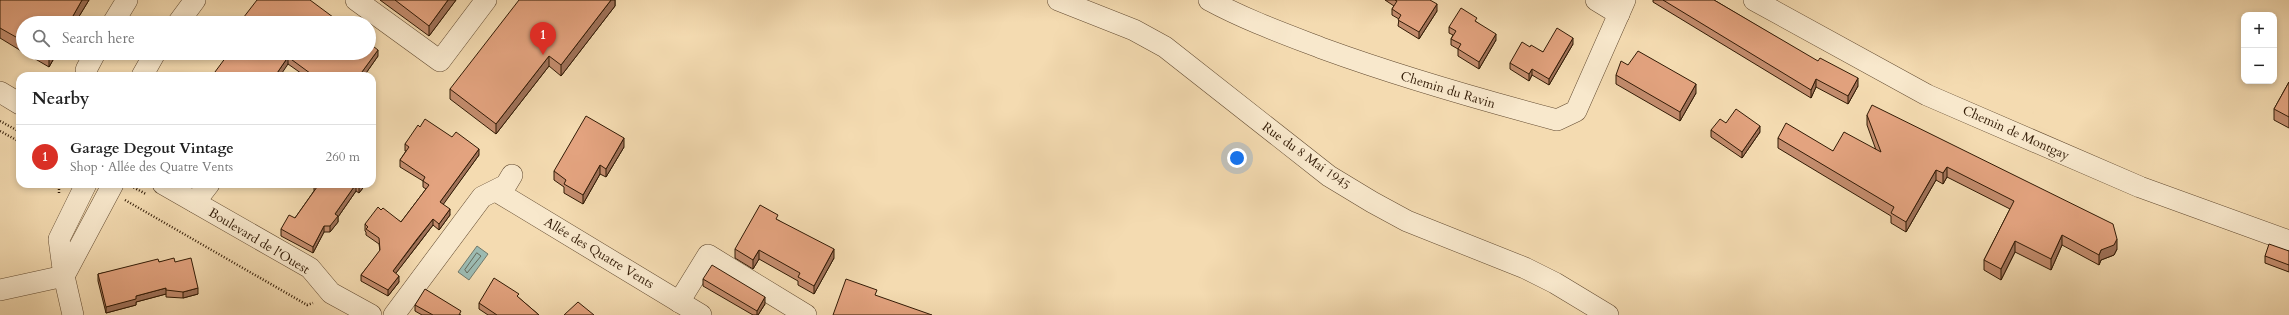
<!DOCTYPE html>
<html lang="en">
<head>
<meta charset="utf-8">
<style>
	body { margin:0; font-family:Cardo,serif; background:#f6f6f6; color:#222 }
	.controls { position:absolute; right:12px; top:12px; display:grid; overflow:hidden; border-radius:8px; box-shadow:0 2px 6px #0003 }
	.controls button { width:36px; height:36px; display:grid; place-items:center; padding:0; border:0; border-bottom:1px solid #e0e0e0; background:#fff; color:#222; font:20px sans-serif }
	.you { position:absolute; left:1237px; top:158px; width:14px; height:14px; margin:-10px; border:3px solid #fff; border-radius:50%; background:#1a73e8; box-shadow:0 0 0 6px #1a73e833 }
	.badge { display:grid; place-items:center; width:26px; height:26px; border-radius:50%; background:#d93025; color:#fff; font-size:13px; font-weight:700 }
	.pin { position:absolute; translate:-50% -33px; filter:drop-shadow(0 1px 2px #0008) }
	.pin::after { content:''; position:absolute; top:21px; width:14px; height:12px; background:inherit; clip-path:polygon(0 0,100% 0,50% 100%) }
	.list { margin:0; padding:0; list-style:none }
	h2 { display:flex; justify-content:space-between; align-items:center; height:52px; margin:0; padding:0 16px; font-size:17px }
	h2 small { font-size:13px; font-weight:400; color:#767676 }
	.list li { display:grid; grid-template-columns:26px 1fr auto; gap:12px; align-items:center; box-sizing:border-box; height:64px; padding:0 16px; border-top:1px solid #e0e0e0 }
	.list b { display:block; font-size:15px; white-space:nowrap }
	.list p { margin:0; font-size:13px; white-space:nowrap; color:#767676 }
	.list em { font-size:13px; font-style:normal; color:#767676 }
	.icon { flex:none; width:22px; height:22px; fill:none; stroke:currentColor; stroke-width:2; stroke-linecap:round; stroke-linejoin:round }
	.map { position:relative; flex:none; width:2289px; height:315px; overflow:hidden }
	.search { position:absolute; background:#fff; box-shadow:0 2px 6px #0003; left:16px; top:16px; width:360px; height:44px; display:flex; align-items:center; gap:10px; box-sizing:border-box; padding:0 14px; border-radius:22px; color:#767676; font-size:15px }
	.panel { position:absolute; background:#fff; box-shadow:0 2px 6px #0003; left:16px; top:72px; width:360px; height:116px; border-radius:12px }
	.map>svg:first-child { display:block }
</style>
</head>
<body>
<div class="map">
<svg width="2289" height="315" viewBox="0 0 2289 315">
	<rect width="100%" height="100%" fill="#f4dbb1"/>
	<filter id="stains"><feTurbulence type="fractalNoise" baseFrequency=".005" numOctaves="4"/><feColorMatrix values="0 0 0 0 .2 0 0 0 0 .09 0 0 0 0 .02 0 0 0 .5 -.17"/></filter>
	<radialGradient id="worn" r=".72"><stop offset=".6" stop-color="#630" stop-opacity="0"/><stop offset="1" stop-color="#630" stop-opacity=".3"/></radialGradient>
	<polygon fill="#9cbab1" stroke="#717a6c" points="477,246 488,254 469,280 458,272"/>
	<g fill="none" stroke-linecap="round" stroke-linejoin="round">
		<polygon stroke="#666a5b" stroke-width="1" points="477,253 481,256 467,273 465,270"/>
		<g stroke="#624a30" stroke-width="22">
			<g id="minor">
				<polyline points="356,0 440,61 486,0"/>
				<polyline points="1058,0 1134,30 1165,47 1329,176 1372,202 1407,221 1525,268 1555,283 1608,315"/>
				<path d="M1209,0C1246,20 1285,34 1324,49C1401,77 1478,99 1557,120L1576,111L1625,0"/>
				<polyline points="1596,0 1619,14"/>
				<polyline points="1754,0 1927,95 2140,187 2289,241"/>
				<polyline points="113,23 127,0"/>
				<polyline points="178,23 195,0"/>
				<polyline points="86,70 95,53"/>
				<polyline points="142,76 155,53"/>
				<polyline points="0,92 20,104"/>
				<polyline points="163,184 310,268 331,293 371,315"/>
				<polyline points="496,191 701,315"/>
				<polyline points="195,202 209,184"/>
				<polyline points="64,276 113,184"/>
				<polyline points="0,290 64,276"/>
				<polyline points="679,302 708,255 806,315"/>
				<polyline points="73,315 64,276 59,239 86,184"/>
				<polyline points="394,315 482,197 506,185 512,175"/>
			</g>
		</g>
		<g stroke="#311a05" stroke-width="2.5" stroke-dasharray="1 2" stroke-linecap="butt">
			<polyline points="0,121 20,132"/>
			<polyline points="0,131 20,142"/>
			<polyline points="131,186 146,194"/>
			<polyline points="59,193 59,184"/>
			<polyline points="125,200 307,305 313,303"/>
		</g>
		<use href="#minor" stroke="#f8e8cc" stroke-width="21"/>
	</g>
	<g fill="#c38c6d" stroke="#311a05">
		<polygon points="0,0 89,0 75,23 23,23 23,52 0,38"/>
		<polygon points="380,0 456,0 429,36"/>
		<polygon points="615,0 615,6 561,76 549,66 496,134 450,99 450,89"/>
		<polygon points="1385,0 1430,0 1437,11 1419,39 1398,26 1399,19 1392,15 1392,9 1394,6"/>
		<polygon points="1653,0 1714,0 1858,86 1848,104 1816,87 1811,98 1653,2"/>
		<polygon points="1477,22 1496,40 1479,69 1458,56 1458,49 1451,45 1451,39 1453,35 1449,33 1449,27"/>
		<polygon points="1573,44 1549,85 1532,75 1529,81 1510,69 1510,63 1530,47 1543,52"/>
		<polygon points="25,53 57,53 49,67"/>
		<polygon points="229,53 378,56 364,76 305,76 288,64"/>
		<polygon points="1628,65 1696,93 1680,121 1616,84 1616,75"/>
		<polygon points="2289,82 2289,128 2274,120 2274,109"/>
		<polygon points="1867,115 2117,249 2114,255 2101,260 2099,265 2062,245 2051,270 2015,252 2001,280 1984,270 1984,260 2010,209 1947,177 1943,184 1936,180 1906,232 1891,223 1891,216 1778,148 1778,138 1833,151 1876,150 1867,125"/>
		<polygon points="1726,123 1760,132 1742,158 1711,137 1711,130"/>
		<polygon points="420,127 479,155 443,204 450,215 439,230 433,225 417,246 395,274 399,282 388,296 361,281 361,275 380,251 379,244 366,235 366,232 365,231 365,224 381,210 401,222 426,189 423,187 423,181 400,167 400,160 406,151 405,151 405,144"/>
		<polygon points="624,147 606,177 600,174 583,204 564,193 564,187 554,180 554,171"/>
		<polygon points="366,184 359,193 356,191 338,217 338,222 330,232 324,232 313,253 281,236 281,229 295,218 314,191 314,185"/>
		<polygon points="778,220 834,258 814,294 798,285 798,281 759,259 753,269 735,258 735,249"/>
		<polygon points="2289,251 2289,272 2265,263 2265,256"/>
		<polygon points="159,262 175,262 198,294 183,298 166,297 166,294 136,302 136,305 106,313 98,281 98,274"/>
		<polygon points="703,279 765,304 758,315 753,315 703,286"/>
		<polygon points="519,298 539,315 488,315 479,309 479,303"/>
		<polygon points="415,305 461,315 422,315 415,311"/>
	</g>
	<g fill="#9f7259" stroke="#311a05">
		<polygon points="82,0 89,0 75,23 69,23"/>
		<polygon points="448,0 456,0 429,36 429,26"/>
		<polygon points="611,0 615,0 615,6 561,76 561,65"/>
		<polygon points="1437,4 1437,11 1419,39 1419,32"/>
		<polygon points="1496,34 1496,40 1479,69 1479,62"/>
		<polygon points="1573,38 1573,44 1549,85 1549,79"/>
		<polygon points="378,50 378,56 364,76 359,76"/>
		<polygon points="51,53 57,53 49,67 49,57"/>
		<polygon points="549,56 549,66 496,134 496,124"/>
		<polygon points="288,57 288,64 280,76 275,76"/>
		<polygon points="1532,69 1532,75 1529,81 1529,74"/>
		<polygon points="1858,78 1858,86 1848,104 1848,96"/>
		<polygon points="1816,79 1816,87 1811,98 1811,90"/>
		<polygon points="1696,84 1696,93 1680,121 1680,112"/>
		<polygon points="1760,126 1760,132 1742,158 1742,152"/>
		<polygon points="624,138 624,147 606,177 606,169"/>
		<polygon points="479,149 479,155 440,209 440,202"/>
		<polygon points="600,165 600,174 583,204 583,195"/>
		<polygon points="1947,167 1947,177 1943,184 1943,173"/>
		<polygon points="1936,170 1936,180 1906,232 1906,222"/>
		<polygon points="356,184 356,191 338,217 338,222 330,232 330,226 335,214"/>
		<polygon points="361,184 366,184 359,193 359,186"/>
		<polygon points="450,209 450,215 439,230 439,224"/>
		<polygon points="433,219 433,225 393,277 393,271"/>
		<polygon points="324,226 324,232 313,253 313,247"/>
		<polygon points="2062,235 2062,245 2051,270 2051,259"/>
		<polygon points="2117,239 2117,249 2114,255 2101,260 2099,265 2099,255 2101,250"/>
		<polygon points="2015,241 2015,252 2001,280 2001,269"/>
		<polygon points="834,249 834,258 814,294 814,286"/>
		<polygon points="759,250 759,259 753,269 753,260"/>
		<polygon points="399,276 399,282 388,296 388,290"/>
		<polygon points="166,288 166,294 136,302 136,305 106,313 106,307 136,296"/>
		<polygon points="198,288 198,294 183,298 183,292"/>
		<polygon points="765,297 765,304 758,315 757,315 757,311"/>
	</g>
	<g fill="#e3a37f" stroke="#311a05">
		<polygon points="0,0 82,0 69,23 23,23 23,41 0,28"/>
		<polygon points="257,0 310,0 341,23 242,23 240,22"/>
		<polygon points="395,0 448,0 429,26"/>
		<polygon points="519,0 611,0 561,65 549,56 496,124 450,89"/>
		<polygon points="1395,0 1430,0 1437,4 1419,32 1398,20 1401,15 1392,9 1397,1"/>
		<polygon points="1663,0 1714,0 1818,61 1820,58 1858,78 1848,96 1816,79 1811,90"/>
		<polygon points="1461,8 1477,18 1475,21 1496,34 1479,62 1458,49 1461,44 1451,39 1456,31 1449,27"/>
		<polygon points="1557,28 1573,38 1549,79 1532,69 1529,74 1510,63 1522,42 1530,47 1531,45 1543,52"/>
		<polygon points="369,43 378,50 359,76 314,76 288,57 275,76 212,76 229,53 369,53"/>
		<polygon points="1638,51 1696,84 1680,112 1616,75 1621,61 1628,65"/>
		<polygon points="43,53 51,53 49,57"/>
		<polygon points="2289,82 2289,117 2274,109"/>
		<polygon points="1872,105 2113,224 2117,239 2114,245 2101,250 2099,255 2062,235 2051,259 2015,241 2001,269 1984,260 2014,201 1947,167 1943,173 1936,170 1906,222 1891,213 1894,207 1778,138 1786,123 1833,151 1844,132 1881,152 1867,115"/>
		<polygon points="1736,109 1760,126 1742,152 1711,130 1720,119 1726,123"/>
		<polygon points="586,116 624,138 606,169 600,165 583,195 564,184 566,180 554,171"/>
		<polygon points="425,119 452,137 456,132 479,149 440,202 450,209 439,224 433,219 417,239 393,271 399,276 388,290 361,275 380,250 379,238 366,229 368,227 365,224 378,207 381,210 383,208 401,222 429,185 423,181 425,177 400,160 409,147 405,144 418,125 420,127"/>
		<polygon points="315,184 361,184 359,186 356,184 335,214 338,216 330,226 324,226 313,247 281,229 289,215 295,218 317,187 314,185"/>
		<polygon points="760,205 778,215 776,219 834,249 814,286 798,277 800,273 759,250 753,260 735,249"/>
		<polygon points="2269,244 2289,251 2289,265 2265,256"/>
		<polygon points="174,258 175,262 191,258 198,288 183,292 166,290 166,288 136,296 136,299 106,307 98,274 158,259 159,262"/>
		<polygon points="712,265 765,297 757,311 703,279"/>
		<polygon points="494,278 519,294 517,296 539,315 497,315 479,303"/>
		<polygon points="846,279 877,290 875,295 932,315 833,315"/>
		<polygon points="425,289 461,311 459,315 433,315 415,305"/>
		<polygon points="578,302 594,315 564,315"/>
	</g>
	<g text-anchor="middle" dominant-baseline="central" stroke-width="3" stroke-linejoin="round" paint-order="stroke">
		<g font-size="13" fill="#311a05" stroke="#f8e8cc">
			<text transform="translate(1448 90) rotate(17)">Chemin du Ravin</text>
			<text transform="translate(2016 133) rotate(24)">Chemin de Montgay</text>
			<text transform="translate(1306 156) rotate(36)">Rue du 8 Mai 1945</text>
			<text transform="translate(259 241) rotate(31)">Boulevard de l'Ouest</text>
			<text transform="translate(599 253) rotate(31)">Allée des Quatre Vents</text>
		</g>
	</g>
	<rect width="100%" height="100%" filter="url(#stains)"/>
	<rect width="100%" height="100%" fill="url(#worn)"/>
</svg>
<div class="controls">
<button>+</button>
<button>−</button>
</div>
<div class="you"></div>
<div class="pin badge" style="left:543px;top:55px">1</div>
<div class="search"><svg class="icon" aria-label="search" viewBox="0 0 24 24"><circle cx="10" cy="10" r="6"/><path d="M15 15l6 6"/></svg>Search here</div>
<section class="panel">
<h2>Nearby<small></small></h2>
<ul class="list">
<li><span class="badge">1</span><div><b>Garage Degout Vintage</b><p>Shop · Allée des Quatre Vents</p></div><em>260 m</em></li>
</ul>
</section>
</div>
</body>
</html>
